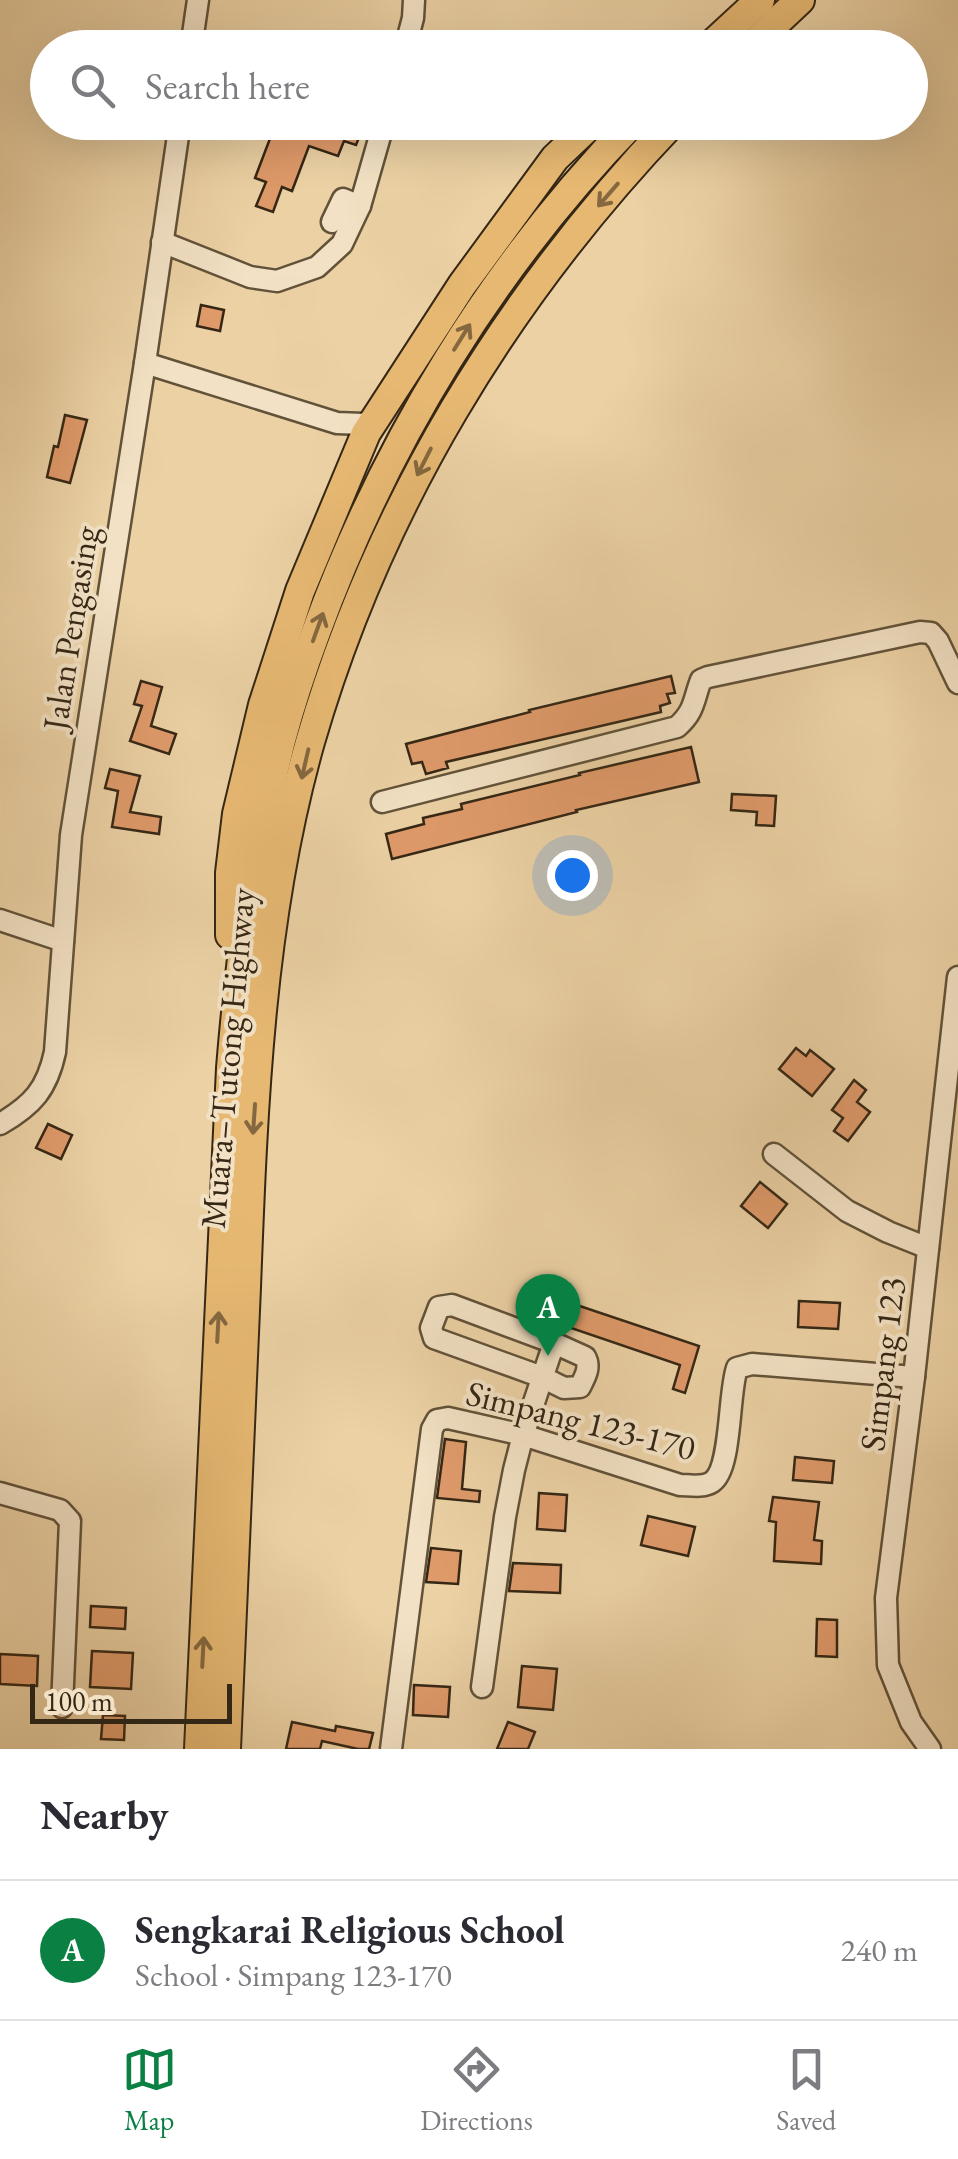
<!DOCTYPE html>
<html lang="en">
<head>
<meta charset="utf-8">
<style>
	body { margin:0; font-family:"EB Garamond",serif; background:#f7f7f7; color:#2b2b33 }
	.scale { position:absolute; left:30px; bottom:25px; width:202px; box-sizing:border-box; padding-left:10px; border:5px solid #352715; border-top:0; font-size:28px; line-height:35px; white-space:nowrap; color:#352715; -webkit-text-stroke:8px #f2e1c4; paint-order:stroke }
	.you { position:absolute; left:572px; top:875px; width:35px; height:35px; margin:-25px; border:8px solid #fff; border-radius:50%; background:#1a73e8; box-shadow:0 0 0 15px #1a73e833 }
	.badge { display:grid; place-items:center; width:65px; height:65px; border-radius:50%; background:#0b8043; color:#fff; font-size:32px; font-weight:700 }
	.pin { position:absolute; translate:-50% -82px; filter:drop-shadow(0 2px 5px #0008) }
	.pin::after { content:''; position:absolute; top:52px; width:35px; height:30px; background:inherit; clip-path:polygon(0 0,100% 0,50% 100%) }
	.list { margin:0; padding:0; list-style:none }
	h2 { display:flex; justify-content:space-between; align-items:center; height:130px; margin:0; padding:0 40px; font-size:42px }
	h2 small { font-size:32px; font-weight:400; color:#7c7c81 }
	.list li { display:grid; grid-template-columns:65px 1fr auto; gap:30px; align-items:center; box-sizing:border-box; height:140px; padding:0 40px; border-top:2px solid #e1e1e2 }
	.list b { display:block; font-size:38px; white-space:nowrap }
	.list p { margin:0; font-size:32px; white-space:nowrap; color:#7c7c81 }
	.list em { font-size:32px; font-style:normal; color:#7c7c81 }
	.icon { flex:none; width:55px; height:55px; fill:none; stroke:currentColor; stroke-width:2; stroke-linecap:round; stroke-linejoin:round }
	.map { position:relative; flex:none; width:958px; height:1749px; overflow:hidden }
	.search { position:absolute; background:#fff; box-shadow:0 10px 40px #0002; left:30px; right:30px; top:30px; height:110px; display:flex; align-items:center; gap:25px; box-sizing:border-box; padding:0 35px; border-radius:55px; color:#7c7c81; font-size:38px }
	.sheet { height:270px; background:#fff }
	nav { display:flex; justify-content:space-around; align-items:center; box-sizing:border-box; height:140px; border-top:2px solid #e1e1e2; background:#fff; font-size:28px; color:#7c7c81 }
	nav a { display:grid; justify-items:center; gap:5px }
	nav .on { color:#0b8043 }
	.map>svg:first-child { display:block }
</style>
</head>
<body>
<div class="map">
<svg width="958" height="1749" viewBox="0 0 958 1749">
	<rect width="100%" height="100%" fill="#ebd1a4"/>
	<filter id="stains"><feTurbulence type="fractalNoise" baseFrequency=".002" numOctaves="4"/><feColorMatrix values="0 0 0 0 .2 0 0 0 0 .09 0 0 0 0 .02 0 0 0 .5 -.17"/></filter>
	<radialGradient id="worn" r=".72"><stop offset=".6" stop-color="#630" stop-opacity="0"/><stop offset="1" stop-color="#630" stop-opacity=".3"/></radialGradient>
	<g fill="#df9a6a" stroke="#352715" stroke-width="2.5">
		<polygon points="236,122 357,122 364,125 356,145 344,141 338,156 309,146 292,191 282,187 273,212 256,206 266,182 255,178 271,136"/>
		<polygon points="201,305 224,310 220,331 197,326"/>
		<polygon points="65,415 87,420 70,483 47,477 54,446 58,447"/>
		<polygon points="671,676 675,693 667,694 670,703 660,706 661,712 446,762 448,768 426,774 422,762 412,764 406,744 530,712 529,710"/>
		<polygon points="141,681 162,687 151,726 176,734 169,754 130,741 142,706 134,704"/>
		<polygon points="691,747 699,782 576,810 577,812 392,859 386,834 424,824 423,818 462,809 461,804 580,775 579,773"/>
		<polygon points="110,769 140,776 130,812 161,817 159,834 112,827 118,791 105,788"/>
		<polygon points="732,794 776,796 774,826 756,825 757,812 731,810"/>
		<polygon points="796,1048 806,1056 810,1050 834,1069 812,1096 779,1069"/>
		<polygon points="854,1080 866,1090 857,1102 870,1112 848,1141 834,1131 843,1118 832,1110"/>
		<polygon points="48,1124 72,1135 61,1159 36,1148"/>
		<polygon points="760,1182 787,1204 768,1228 741,1206"/>
		<polygon points="538,1292 699,1346 685,1393 673,1389 680,1365 530,1314"/>
		<polygon points="799,1301 840,1303 838,1329 798,1327"/>
		<polygon points="445,1439 466,1442 462,1489 480,1491 479,1502 437,1498"/>
		<polygon points="795,1457 834,1461 832,1483 793,1480"/>
		<polygon points="539,1493 567,1495 565,1531 537,1529"/>
		<polygon points="773,1497 819,1502 814,1540 822,1541 821,1564 774,1561 776,1522 769,1521"/>
		<polygon points="648,1516 695,1527 688,1556 641,1545"/>
		<polygon points="431,1548 461,1551 458,1584 426,1582"/>
		<polygon points="513,1563 561,1565 560,1593 509,1591"/>
		<polygon points="91,1606 126,1608 125,1629 90,1627"/>
		<polygon points="817,1619 837,1620 837,1657 816,1656"/>
		<polygon points="92,1651 133,1653 131,1689 90,1687"/>
		<polygon points="0,1654 38,1656 37,1686 0,1684"/>
		<polygon points="522,1666 557,1669 553,1710 518,1707"/>
		<polygon points="414,1685 450,1687 448,1717 413,1715"/>
		<polygon points="103,1715 125,1716 124,1740 101,1739"/>
		<polygon points="292,1722 335,1731 336,1726 373,1733 369,1749 358,1749 322,1741 320,1749 286,1749"/>
		<polygon points="508,1722 535,1732 528,1749 497,1749"/>
	</g>
	<g fill="none" stroke-linecap="round" stroke-linejoin="round">
		<g stroke="#625239" stroke-width="25">
			<g id="minor">
				<polyline points="191,48 198,0"/>
				<polyline points="405,48 413,18 414,0"/>
				<polyline points="332,222 343,199 360,206"/>
				<polyline points="162,242 250,277 277,281 317,267 342,244 360,206 384,122"/>
				<polyline points="145,363 337,423 363,424 375,419"/>
				<path d="M382,802L677,727C695,711 693,701 701,680L708,677L920,632L931,633L938,641L958,683"/>
				<polyline points="0,920 63,941"/>
				<path d="M0,1124C33,1105 47,1089 55,1052L71,835L145,363L180,122"/>
				<polyline points="774,1154 847,1211 888,1232 928,1248"/>
				<polyline points="0,1493 60,1510 70,1521 62,1707"/>
				<path d="M482,1687L505,1517L514,1470L523,1435L554,1343L452,1305L439,1307L431,1328L434,1338L542,1377L564,1388L580,1387C585,1377 591,1367 585,1357L554,1343"/>
				<path d="M391,1749L432,1429L437,1420L448,1418L523,1435L680,1485C689,1485 703,1488 712,1482C732,1469 728,1394 737,1368L752,1364L914,1377"/>
				<polyline points="930,1749 911,1722 888,1665 886,1598 914,1377 958,977"/>
			</g>
		</g>
		<g stroke="#352715" stroke-width="32">
			<g id="highway">
				<polyline points="708,48 760,0"/>
				<polyline points="749,48 800,0"/>
				<polyline points="230,935 230,873 237,814 263,705 300,591 366,433 462,285 555,158 593,122"/>
				<path d="M199,1749L231,1068C240,957 254,848 281,740C291,703 303,667 316,632C385,443 492,267 633,122"/>
				<path d="M226,1749C232,1595 239,1441 246,1287C253,1104 260,918 310,742C378,507 505,298 673,122"/>
			</g>
		</g>
		<use href="#minor" stroke="#f2e1c4" stroke-width="20"/>
		<use href="#highway" stroke="#e6b872" stroke-width="28"/>
	</g>
	<defs><path id="oneway-shaft" d="M-6 0H5M1.5-3L5.5 0L1.5 3" fill="none" stroke-width="1.6" stroke-linecap="round" stroke-linejoin="round" transform="scale(2.5)"/></defs>
	<g stroke="#85683f">
		<use href="#oneway-shaft" transform="translate(608 195) rotate(131)"/>
		<use href="#oneway-shaft" transform="translate(462 337) rotate(-58)"/>
		<use href="#oneway-shaft" transform="translate(424 462) rotate(117)"/>
		<use href="#oneway-shaft" transform="translate(318 627) rotate(-70)"/>
		<use href="#oneway-shaft" transform="translate(305 764) rotate(103)"/>
		<use href="#oneway-shaft" transform="translate(254 1119) rotate(94)"/>
		<use href="#oneway-shaft" transform="translate(218 1327) rotate(-87)"/>
		<use href="#oneway-shaft" transform="translate(203 1652) rotate(-87)"/>
	</g>
	<g text-anchor="middle" dominant-baseline="central" stroke-width="8" stroke-linejoin="round" paint-order="stroke">
		<g font-size="35" fill="#352715" stroke="#f2e1c4">
			<text transform="translate(70 628) rotate(-81)">Jalan Pengasing</text>
			<text transform="translate(227 1058) rotate(-85)">Muara–Tutong Highway</text>
			<text transform="translate(882 1364) rotate(-83)">Simpang 123</text>
			<text transform="translate(581 1420) rotate(14)">Simpang 123-170</text>
		</g>
	</g>
	<rect width="100%" height="100%" filter="url(#stains)"/>
	<rect width="100%" height="100%" fill="url(#worn)"/>
</svg>
<div class="scale">100 m</div>
<div class="you"></div>
<div class="pin badge" style="left:548px;top:1356px">A</div>
<div class="search"><svg class="icon" aria-label="search" viewBox="0 0 24 24"><circle cx="10" cy="10" r="6"/><path d="M15 15l6 6"/></svg>Search here</div>
</div>
<section class="sheet">
<h2>Nearby<small></small></h2>
<ul class="list">
<li><span class="badge">A</span><div><b>Sengkarai Religious School</b><p>School · Simpang 123-170</p></div><em>240 m</em></li>
</ul>
</section>
<nav>
<a class="on"><svg class="icon" aria-label="map" viewBox="0 0 24 24"><path d="M3 6l6-2 6 2 6-2v14l-6 2-6-2-6 2zM9 4v14M15 6v14"/></svg>Map</a>
<a><svg class="icon" aria-label="directions" viewBox="0 0 24 24"><path d="M12 3l9 9-9 9-9-9zM9 14v-3h6M13 9l2 2-2 2"/></svg>Directions</a>
<a><svg class="icon" aria-label="saved" viewBox="0 0 24 24"><path d="M7 4h10v16l-5-4-5 4z"/></svg>Saved</a>
</nav>
</body>
</html>
